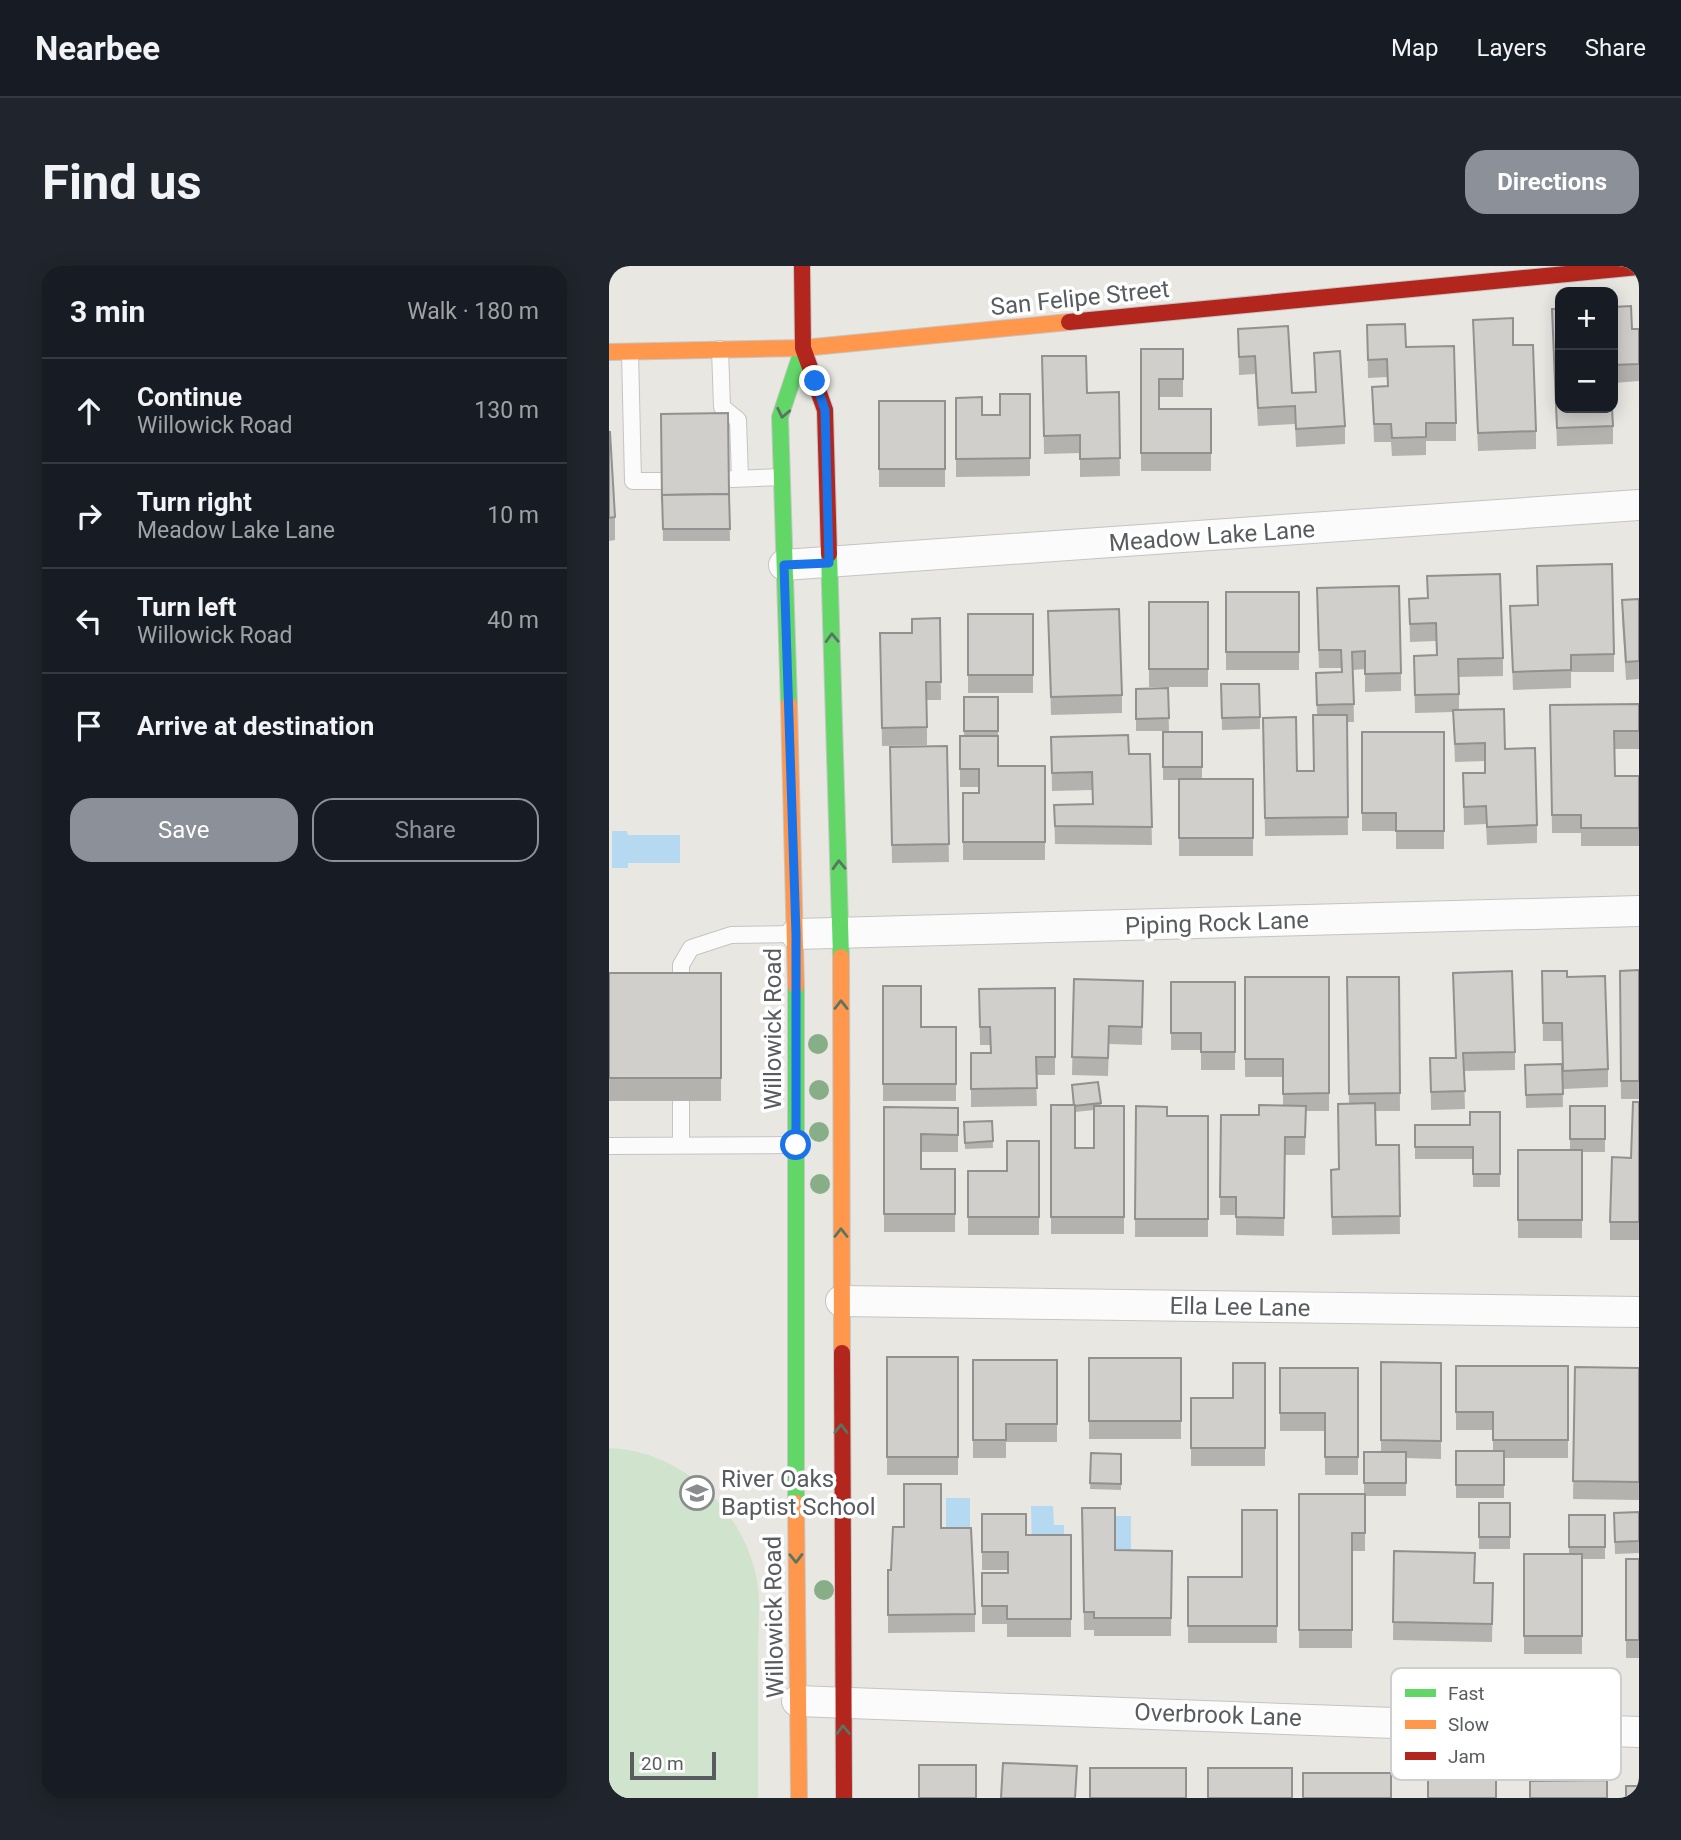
<!DOCTYPE html>
<html lang="en">
<head>
<meta charset="utf-8">
<style>
	body { margin:0; font-family:Roboto,sans-serif; background:#20242c; color:#f1f3f6 }
	.controls { position:absolute; right:21px; top:21px; display:grid; overflow:hidden; border-radius:14px; box-shadow:0 4px 18px #0003 }
	.controls button { width:63px; height:63px; display:grid; place-items:center; padding:0; border:0; border-bottom:2px solid #363941; background:#171b24; color:#f1f3f6; font:35px sans-serif }
	.scale { position:absolute; left:21px; bottom:18px; width:86px; box-sizing:border-box; padding-left:7px; border:4px solid #585c60; border-top:0; font-size:19px; line-height:24px; white-space:nowrap; color:#585c60; -webkit-text-stroke:5px #fff; paint-order:stroke }
	.stop { position:absolute; width:21px; height:21px; margin:-16px; border:5px solid #1a73e8; border-radius:50%; background:#fff }
	.stop.end { background:#1a73e8; border-color:#fff; box-shadow:0 2px 7px #0008 }
	.list { margin:0; padding:0; list-style:none }
	h2 { display:flex; justify-content:space-between; align-items:center; height:91px; margin:0; padding:0 28px; font-size:30px }
	h2 small { font-size:23px; font-weight:400; color:#9ea1a6 }
	.list li { display:grid; grid-template-columns:46px 1fr auto; gap:21px; align-items:center; box-sizing:border-box; height:105px; padding:0 28px; border-top:2px solid #363941 }
	.list b { display:block; font-size:26px; white-space:nowrap }
	.list p { margin:0; font-size:23px; white-space:nowrap; color:#9ea1a6 }
	.list em { font-size:23px; font-style:normal; color:#9ea1a6 }
	.actions { display:flex; gap:14px; padding:21px 28px }
	.actions a { flex:1; padding:16px 0; border:2px solid #8c9099; border-radius:21px; text-align:center; font-size:24px; color:#8c9099 }
	.actions .main { background:#8c9099; color:#fff }
	.icon { flex:none; width:38px; height:38px; fill:none; stroke:currentColor; stroke-width:2; stroke-linecap:round; stroke-linejoin:round }
	.map { position:relative; flex:none; width:1030px; height:1532px; overflow:hidden; border-radius:21px }
	header { display:flex; align-items:center; gap:42px; box-sizing:border-box; height:98px; padding:0 35px; background:#171b24; border-bottom:2px solid #363941 }
	header strong { font-size:33px }
	nav { display:flex; gap:38px; margin-inline-start:auto; font-size:24px }
	.intro { display:flex; align-items:center; justify-content:space-between; box-sizing:border-box; height:168px; padding:0 42px }
	h1 { margin:0; font-size:49px }
	.button { padding:18px 32px; border-radius:21px; background:#8c9099; color:#fff; font-size:24px; font-weight:700 }
	main { display:flex; gap:42px; padding:0 42px }
	aside { flex:1; background:#171b24; border-radius:21px; box-shadow:0 4px 18px #0003 }
	.map>svg:first-child { display:block }
</style>
</head>
<body>
<header>
<strong>Nearbee</strong>
<nav><a>Map</a><a>Layers</a><a>Share</a></nav>
</header>
<div class="intro"><h1>Find us</h1><a class="button">Directions</a></div>
<main>
<aside>
<h2>3 min<small>Walk · 180 m</small></h2>
<ul class="list">
<li><svg class="icon" aria-label="ahead" viewBox="0 0 24 24"><path d="M12 20V5M6 11l6-6 6 6"/></svg><div><b>Continue</b><p>Willowick Road</p></div><em>130 m</em></li>
<li><svg class="icon" aria-label="right" viewBox="0 0 24 24"><path d="M7 20v-9h11M14 6l5 5-5 5"/></svg><div><b>Turn right</b><p>Meadow Lake Lane</p></div><em>10 m</em></li>
<li><svg class="icon" aria-label="left" viewBox="0 0 24 24"><path d="M17 20v-9H6M10 6l-5 5 5 5"/></svg><div><b>Turn left</b><p>Willowick Road</p></div><em>40 m</em></li>
<li><svg class="icon" aria-label="arrive" viewBox="0 0 24 24"><path d="M6 21V4h12l-3 4 3 4H6"/></svg><div><b>Arrive at destination</b></div></li>
</ul>
<div class="actions"><a class="main">Save</a><a>Share</a></div>
</aside>
<div class="map">
<svg width="1030" height="1532" viewBox="0 0 1030 1532">
	<rect width="100%" height="100%" fill="#e8e7e2"/>
	<path fill="#d0e4cd" d="M0,1182C72,1184 135,1244 148,1314C152,1338 149,1364 149,1388C149,1436 149,1484 149,1532H0Z"/>
	<g fill="#b6d9f2">
		<polygon points="3,565 18,565 19,569 71,569 71,597 19,597 19,602 3,602"/>
		<rect x="337" y="1232" width="24" height="44"/>
		<polygon points="422,1240 444,1240 445,1259 455,1259 455,1272 423,1285"/>
		<polygon points="506,1250 522,1250 522,1293 506,1302"/>
	</g>
	<g fill="none" stroke-linecap="round" stroke-linejoin="round">
		<g stroke="#c4c4c3" stroke-width="18">
			<g id="lane">
				<polyline points="111,83 113,141 129,154 131,212"/>
				<polyline points="21,86 24,215 53,215"/>
				<polyline points="123,213 173,211"/>
				<polyline points="72,727 72,699 82,682 122,669 187,668"/>
				<polyline points="72,835 72,879"/>
				<polyline points="0,880 187,879"/>
			</g>
		</g>
		<g stroke="#c4c4c3" stroke-width="32">
			<g id="street">
				<polyline points="175,299 1030,239"/>
				<polyline points="187,668 1030,645"/>
				<polyline points="232,1035 1030,1046"/>
				<polyline points="188,1435 1030,1466"/>
			</g>
		</g>
		<g stroke="#c5c6c5" stroke-width="18">
			<g id="fast">
				<polyline points="220,288 232,691"/>
				<polyline points="180,439 171,151 194,82"/>
				<polyline points="187,720 187,1237"/>
			</g>
		</g>
		<g stroke="#c5c6c5" stroke-width="18">
			<g id="slow">
				<polyline points="0,86 194,82 460,56"/>
				<polyline points="180,439 187,720"/>
				<polyline points="232,691 233,1087"/>
				<polyline points="187,1237 190,1532"/>
			</g>
		</g>
		<g stroke="#c5c6c5" stroke-width="18">
			<g id="jam">
				<polyline points="193,0 194,82 216,144 220,288"/>
				<polyline points="460,56 1030,1"/>
				<polyline points="233,1087 235,1532"/>
			</g>
		</g>
		<use href="#lane" stroke="#fcfbfb" stroke-width="16"/>
		<use href="#street" stroke="#fcfbfb" stroke-width="30"/>
		<use href="#fast" stroke="#63d668" stroke-width="16"/>
		<use href="#slow" stroke="#ff974d" stroke-width="16"/>
		<use href="#jam" stroke="#b3261e" stroke-width="16"/>
	</g>
	<g fill="#87ae86">
		<circle cx="209" cy="778" r="10"/>
		<circle cx="210" cy="824" r="10"/>
		<circle cx="210" cy="866" r="10"/>
		<circle cx="211" cy="918" r="10"/>
		<circle cx="215" cy="1324" r="10"/>
	</g>
	<g fill="#b3b2af" fill-rule="evenodd">
		<polygon points="1004,41 1023,63 1030,63 1030,115 1004,117"/>
		<polygon points="943,43 1004,160 1004,178 948,180"/>
		<polygon points="864,54 904,79 927,165 927,183 869,185"/>
		<polygon points="758,59 797,81 847,157 847,175 817,175 817,189 783,190 782,176 765,176 763,121 779,120 778,111 759,112"/>
		<polygon points="629,63 683,127 706,126 705,87 736,160 736,178 687,181 686,158 649,160 646,108 630,109"/>
		<polygon points="532,83 574,83 574,131 550,131 550,143 602,143 602,205 532,205"/>
		<polygon points="433,90 478,127 510,126 511,210 471,211 471,187 435,188"/>
		<polygon points="421,128 421,210 347,211 347,132 373,149 391,149"/>
		<rect x="270" y="135" width="66" height="86"/>
		<polygon points="52,148 120,228 121,275 54,275"/>
		<polygon points="0,166 6,251 6,274 0,275"/>
		<polygon points="928,300 1005,388 1005,406 962,406 962,422 904,424 901,340 928,339"/>
		<polygon points="818,310 894,392 894,410 850,411 850,444 896,483 928,559 928,577 878,579 877,558 855,559 854,507 876,507 876,495 846,496 844,446 806,447 805,390 828,390 827,375 801,376 800,333 818,332"/>
		<rect x="617" y="326" width="73" height="78"/>
		<polygon points="1030,333 1030,413 1017,414 1013,352 1013,334"/>
		<rect x="540" y="336" width="59" height="85"/>
		<polygon points="708,340 792,407 792,425 756,426 756,403 744,404 745,456 738,456 739,569 656,570 654,452 688,505 705,505 708,449 707,407 732,406 732,402 710,402"/>
		<polygon points="439,345 513,429 513,447 442,449"/>
		<rect x="359" y="348" width="65" height="79"/>
		<polygon points="331,352 332,434 318,434 318,479 273,480 271,367 303,367"/>
		<polygon points="612,418 651,451 651,463 613,464"/>
		<polygon points="559,422 560,465 527,465 527,423"/>
		<polygon points="355,431 389,431 389,500 436,500 436,594 354,594 354,527 370,527 370,521 351,521 351,470 355,470"/>
		<polygon points="1030,438 1030,483 1006,483 1006,510 1030,510 1030,580 972,580 972,567 943,567 941,439"/>
		<polygon points="554,466 593,466 593,513 644,513 644,590 570,590 570,514 554,514"/>
		<polygon points="753,466 835,466 835,583 787,583 787,565 753,565"/>
		<polygon points="442,471 520,488 541,488 543,579 446,578 445,539 484,538 483,524 443,525"/>
		<polygon points="338,480 340,596 283,597 281,481"/>
		<polygon points="1030,704 1030,833 1012,833 1011,705"/>
		<polygon points="933,705 958,711 999,803 999,821 954,823 953,775 934,775"/>
		<rect x="0" y="707" width="112" height="128"/>
		<polygon points="844,707 906,786 906,804 855,805 856,843 822,844 821,792 846,792"/>
		<polygon points="636,711 720,711 720,845 697,845 696,889 676,889 675,970 627,969 627,949 611,949 612,849 650,849 674,840 674,811 636,811"/>
		<polygon points="738,711 790,711 791,845 766,845 767,879 790,879 791,968 723,969 722,904 730,903 740,837"/>
		<polygon points="465,713 534,715 533,779 500,778 499,810 463,809"/>
		<polygon points="562,716 626,716 626,804 592,804 592,784 562,784"/>
		<polygon points="274,720 312,761 347,761 347,835 274,835"/>
		<polygon points="446,722 446,809 427,809 428,840 362,841 362,787 381,787 381,779 371,779 370,723"/>
		<polygon points="953,798 954,841 917,842 916,799"/>
		<path d="M489,816L492,840H515V968H442V839H464L463,819ZM485,844V882H466V846Z"/>
		<polygon points="1030,836 1030,974 1001,974 1001,956 1022,892"/>
		<polygon points="527,840 558,850 599,850 599,971 526,971"/>
		<polygon points="961,840 996,840 996,886 973,886 973,972 909,972 909,884 961,884"/>
		<polygon points="275,841 349,842 349,886 312,886 312,903 346,903 346,966 275,966"/>
		<polygon points="891,846 891,921 864,921 864,893 806,893 806,859 861,859"/>
		<polygon points="383,855 384,882 356,883 355,856"/>
		<polygon points="430,875 430,969 359,969 359,905 398,905"/>
		<rect x="278" y="1091" width="71" height="118"/>
		<rect x="480" y="1092" width="92" height="81"/>
		<polygon points="364,1094 448,1094 448,1176 397,1176 397,1192 364,1192"/>
		<polygon points="772,1096 832,1097 832,1193 797,1192 797,1230 756,1230 756,1285 743,1285 743,1382 690,1382 690,1228 755,1228 755,1186 772,1186"/>
		<polygon points="656,1097 656,1200 582,1200 582,1132 624,1132"/>
		<polygon points="847,1100 959,1100 959,1192 895,1192 895,1232 847,1232 847,1185 884,1185 884,1164 847,1164"/>
		<polygon points="966,1101 1030,1102 1030,1234 964,1233"/>
		<polygon points="671,1102 749,1102 749,1209 716,1209 716,1165 671,1165"/>
		<polygon points="482,1187 512,1188 512,1224 481,1223"/>
		<rect x="870" y="1237" width="31" height="46"/>
		<polygon points="668,1244 668,1377 579,1377 579,1311 633,1311"/>
		<polygon points="1030,1246 1030,1287 1006,1288 1005,1247"/>
		<polygon points="373,1248 417,1269 462,1269 462,1371 398,1371 398,1358 373,1358 373,1307 399,1307 399,1304 373,1304"/>
		<polygon points="960,1249 996,1249 996,1293 973,1293 973,1388 915,1388 915,1288 960,1288"/>
		<polygon points="473,1260 506,1284 563,1285 562,1370 485,1370 485,1364 475,1364"/>
		<polygon points="332,1262 366,1348 366,1366 279,1367 279,1304 282,1304"/>
		<polygon points="785,1285 865,1317 884,1317 883,1376 784,1374"/>
		<rect x="1017" y="1293" width="13" height="99"/>
	</g>
	<g fill="#d0cfcc" stroke="#92918f" stroke-width="2">
		<polygon points="1022,40 1023,63 1030,63 1030,98 1004,99 1004,41"/>
		<polygon points="943,43 951,43 951,142 1003,142 1004,160 948,162"/>
		<polygon points="904,52 904,79 924,79 927,165 869,167 864,54"/>
		<polygon points="796,58 797,81 845,80 847,157 817,157 817,171 783,172 782,158 765,158 763,121 779,120 778,93 759,94 758,59"/>
		<polygon points="679,60 683,127 707,126 705,87 731,85 736,160 687,163 686,140 649,142 646,90 630,91 629,63"/>
		<polygon points="532,83 574,83 574,113 550,113 550,143 602,143 602,187 532,187"/>
		<polygon points="433,90 477,90 478,127 510,126 511,192 471,193 471,169 435,170"/>
		<polygon points="391,128 421,128 421,192 347,193 347,132 373,131 373,149 391,149"/>
		<rect x="270" y="135" width="66" height="68"/>
		<polygon points="119,147 120,228 53,229 53,235 52,148"/>
		<polygon points="0,166 1,166 6,251 0,252"/>
		<polygon points="120,228 121,263 54,263 53,229"/>
		<polygon points="1003,298 1005,388 962,389 962,404 904,406 901,340 929,339 928,300"/>
		<polygon points="891,308 894,392 849,393 850,428 806,429 805,390 828,389 827,357 801,358 800,333 819,332 818,310"/>
		<polygon points="790,320 792,407 756,408 756,385 743,386 745,438 708,439 707,407 733,406 732,384 710,384 708,322"/>
		<rect x="617" y="326" width="73" height="60"/>
		<polygon points="1030,333 1030,395 1017,396 1013,334"/>
		<rect x="540" y="336" width="59" height="67"/>
		<polygon points="510,343 513,429 442,431 439,345"/>
		<rect x="359" y="348" width="65" height="61"/>
		<polygon points="331,352 332,416 317,416 318,461 273,462 271,367 303,367 303,353"/>
		<polygon points="612,418 650,418 651,451 613,452"/>
		<polygon points="559,422 560,452 527,453 527,423"/>
		<rect x="355" y="431" width="34" height="34"/>
		<polygon points="1030,438 1030,465 1005,465 1006,510 1030,510 1030,562 972,562 972,549 943,549 941,439"/>
		<polygon points="895,443 896,483 926,482 928,559 878,561 877,540 855,541 854,507 876,507 876,477 846,478 844,444"/>
		<polygon points="704,449 738,449 739,551 656,552 654,452 687,451 688,505 705,505"/>
		<rect x="554" y="466" width="39" height="35"/>
		<polygon points="753,466 835,466 835,565 787,565 787,547 753,547"/>
		<polygon points="519,469 520,488 541,488 543,561 446,560 445,539 484,538 483,506 443,507 442,471"/>
		<polygon points="351,470 389,470 389,500 436,500 436,576 354,576 354,527 370,527 370,503 351,503"/>
		<polygon points="338,480 340,578 283,579 281,481"/>
		<rect x="570" y="513" width="74" height="59"/>
		<polygon points="1030,704 1030,815 1012,815 1011,705"/>
		<polygon points="903,705 906,786 854,787 856,825 822,826 821,792 847,792 844,707"/>
		<polygon points="933,705 958,705 958,711 996,710 999,803 954,805 953,757 934,757"/>
		<rect x="0" y="707" width="112" height="105"/>
		<polygon points="636,711 720,711 720,827 674,828 674,793 636,793"/>
		<polygon points="738,711 790,711 791,827 740,828"/>
		<polygon points="465,713 534,715 533,761 500,760 499,792 463,791"/>
		<polygon points="562,716 626,716 626,786 592,786 592,767 562,767"/>
		<polygon points="274,720 312,720 312,761 347,761 347,818 274,818"/>
		<polygon points="446,722 446,791 427,791 428,822 362,823 362,787 382,787 381,761 371,761 370,723"/>
		<polygon points="953,798 954,828 917,829 916,799"/>
		<polygon points="489,816 492,837 465,840 463,819"/>
		<polygon points="1024,836 1030,836 1030,956 1001,956 1003,891 1022,892"/>
		<polygon points="766,837 767,879 790,879 791,950 723,951 722,904 730,903 729,838"/>
		<polygon points="442,839 466,839 466,882 485,882 485,840 515,840 515,951 442,951"/>
		<polygon points="650,839 697,840 696,871 676,871 675,952 627,951 627,931 611,931 612,849 650,849"/>
		<polygon points="527,840 558,841 558,850 599,850 599,953 526,953"/>
		<rect x="961" y="840" width="35" height="33"/>
		<polygon points="275,841 349,842 349,869 312,868 312,903 346,903 346,948 275,948"/>
		<polygon points="861,846 891,846 891,908 864,908 864,881 806,881 806,859 861,859"/>
		<polygon points="383,855 384,875 356,877 355,856"/>
		<polygon points="398,875 430,875 430,951 359,951 359,905 398,905"/>
		<rect x="909" y="884" width="64" height="70"/>
		<rect x="278" y="1091" width="71" height="100"/>
		<rect x="480" y="1092" width="92" height="63"/>
		<polygon points="364,1094 448,1094 448,1158 397,1158 397,1174 364,1174"/>
		<polygon points="772,1096 832,1097 832,1175 772,1174"/>
		<polygon points="624,1097 656,1097 656,1182 582,1182 582,1132 624,1132"/>
		<polygon points="847,1100 959,1100 959,1174 884,1174 884,1146 847,1146"/>
		<polygon points="966,1101 1030,1102 1030,1216 964,1215"/>
		<polygon points="671,1102 749,1102 749,1191 716,1191 716,1147 671,1147"/>
		<rect x="847" y="1185" width="48" height="34"/>
		<rect x="755" y="1186" width="42" height="31"/>
		<polygon points="482,1187 512,1188 512,1218 481,1217"/>
		<polygon points="295,1218 332,1218 332,1262 362,1262 366,1348 279,1349 279,1304 282,1304 284,1261 295,1261"/>
		<polygon points="690,1228 756,1228 756,1267 743,1267 743,1364 690,1364"/>
		<rect x="870" y="1237" width="31" height="34"/>
		<polygon points="473,1242 506,1242 506,1284 563,1285 562,1352 485,1352 485,1346 475,1346"/>
		<polygon points="633,1244 668,1244 668,1360 579,1360 579,1311 633,1311"/>
		<polygon points="1030,1246 1030,1275 1006,1276 1005,1247"/>
		<polygon points="373,1248 417,1248 417,1269 462,1269 462,1353 398,1353 398,1340 373,1340 373,1307 399,1307 399,1286 373,1286"/>
		<rect x="960" y="1249" width="36" height="32"/>
		<polygon points="785,1285 866,1287 865,1317 884,1317 883,1358 784,1356"/>
		<rect x="915" y="1288" width="58" height="82"/>
		<rect x="1017" y="1293" width="13" height="81"/>
		<polygon points="394,1497 468,1500 466,1532 392,1532"/>
		<rect x="310" y="1499" width="57" height="33"/>
		<rect x="481" y="1502" width="96" height="30"/>
		<rect x="599" y="1502" width="84" height="30"/>
		<rect x="694" y="1507" width="88" height="25"/>
		<polygon points="819,1513 887,1514 887,1532 819,1532"/>
		<polygon points="998,1514 998,1532 921,1532 921,1515"/>
		<rect x="1017" y="1520" width="13" height="12"/>
	</g>
	<defs><path id="oneway-chevron" d="M-2-3.5L2.5 0L-2 3.5" fill="none" stroke-width="1.6" stroke-linecap="round" stroke-linejoin="round" transform="scale(1.75)"/></defs>
	<g stroke="#5a7462">
		<use href="#oneway-chevron" transform="translate(174 147) rotate(102)"/>
		<use href="#oneway-chevron" transform="translate(223 372) rotate(-92)"/>
		<use href="#oneway-chevron" transform="translate(230 599) rotate(-92)"/>
		<use href="#oneway-chevron" transform="translate(232 739) rotate(-90)"/>
		<use href="#oneway-chevron" transform="translate(232 967) rotate(-90)"/>
		<use href="#oneway-chevron" transform="translate(232 1163) rotate(-90)"/>
		<use href="#oneway-chevron" transform="translate(187 1292) rotate(89)"/>
		<use href="#oneway-chevron" transform="translate(234 1464) rotate(-91)"/>
	</g>
	<g fill="none" stroke-linecap="round" stroke-linejoin="round">
		<polyline stroke="#1a73e8" stroke-width="9" points="187,879 187,668 175,299 220,297 216,144 206,115"/>
	</g>
	<defs>
		<g id="school-ring" transform="scale(1.75)"><circle r="9.5" fill="#fff" stroke="#8a8d8e" stroke-width="1.5"/><path d="M0-5L7-2L0 1L-7-2ZM-4 1L0 2.5L4 1V4Q0 6-4 4Z" fill="#8a8d8e"/></g>
	</defs>
	<g fill-rule="evenodd">
		<use href="#school-ring" x="88" y="1227"/>
	</g>
	<g text-anchor="middle" dominant-baseline="central" stroke-width="7" stroke-linejoin="round" paint-order="stroke">
		<g font-size="24" fill="#585c60" stroke="#fff">
			<text transform="translate(471 32) rotate(-6)">San Felipe Street</text>
			<text transform="translate(603 270) rotate(-4)">Meadow Lake Lane</text>
			<text transform="translate(608 657) rotate(-2)">Piping Rock Lane</text>
			<text transform="translate(164 763) rotate(-90)">Willowick Road</text>
			<text transform="translate(631 1041) rotate(1)">Ella Lee Lane</text>
			<text transform="translate(165 1351) rotate(-91)">Willowick Road</text>
			<text transform="translate(609 1449) rotate(2)">Overbrook Lane</text>
		</g>
		<g font-size="24" fill="#585c60" stroke="#fff" text-anchor="start">
			<text x="112" y="1213">River Oaks<tspan x="112" dy="28">Baptist School</tspan></text>
		</g>
	</g>
	<rect x="782" y="1402" width="230" height="112" rx="10" fill="#fff" stroke="#cdcecf" stroke-width="2"/>
	<rect x="796" y="1423" width="31" height="8" fill="#63d668"/>
	<rect x="796" y="1454" width="31" height="9" fill="#ff974d"/>
	<rect x="796" y="1486" width="31" height="8" fill="#b3261e"/>
	<g font-size="19" fill="#585c60">
		<text x="839" y="1434">Fast</text>
		<text x="839" y="1465">Slow</text>
		<text x="839" y="1497">Jam</text>
	</g>
</svg>
<div class="controls">
<button>+</button>
<button>−</button>
</div>
<div class="scale">20 m</div>
<div class="stop" style="left:187px;top:879px"></div>
<div class="stop end" style="left:206px;top:115px"></div>
</div>
</main>
</body>
</html>
